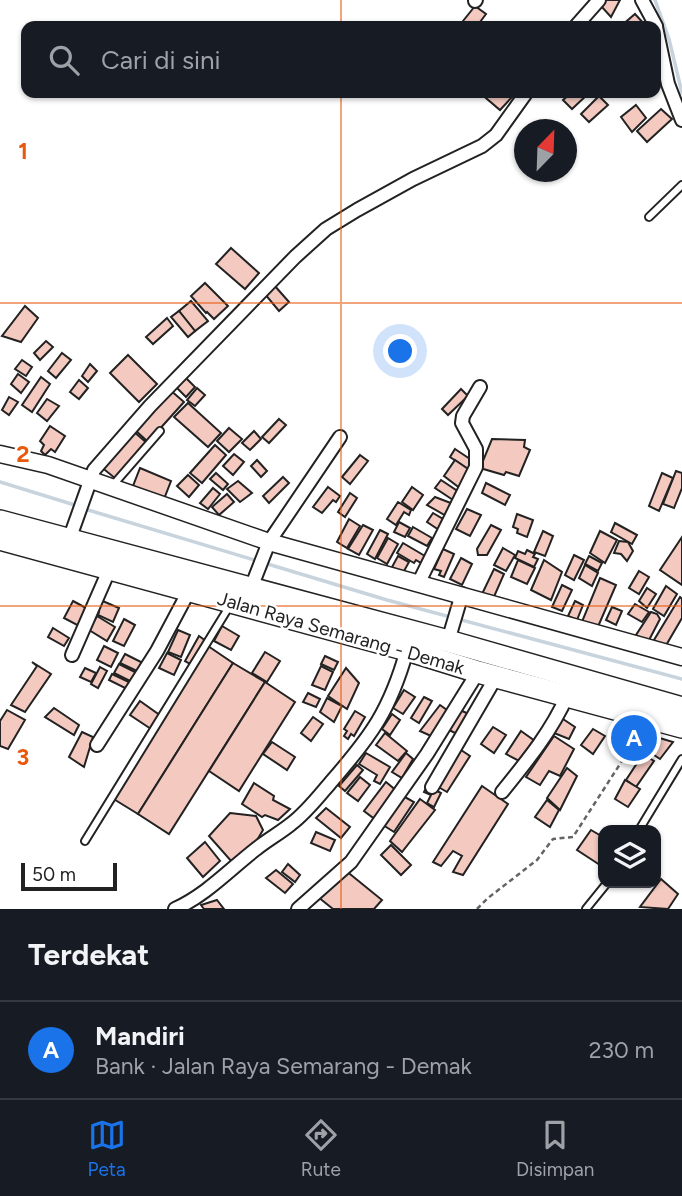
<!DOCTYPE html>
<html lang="id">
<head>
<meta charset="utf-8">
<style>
	body { margin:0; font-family:Figtree,sans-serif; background:#242831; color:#f1f3f6 }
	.controls { position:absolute; right:21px; bottom:21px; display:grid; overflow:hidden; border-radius:14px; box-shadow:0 2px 5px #0004 }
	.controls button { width:63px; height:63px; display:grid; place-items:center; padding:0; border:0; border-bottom:2px solid #363941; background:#171b24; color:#f1f3f6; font:35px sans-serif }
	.compass { position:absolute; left:514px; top:119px; width:63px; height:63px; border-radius:50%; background:#171b24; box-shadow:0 2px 5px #0004; rotate:23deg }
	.scale { position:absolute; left:21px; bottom:18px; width:96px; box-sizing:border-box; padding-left:7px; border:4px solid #222; border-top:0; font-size:19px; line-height:24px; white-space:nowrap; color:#222; -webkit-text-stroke:5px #fff; paint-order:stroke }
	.you { position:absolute; left:401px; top:352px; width:24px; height:24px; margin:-18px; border:5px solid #fff; border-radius:50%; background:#1a73e8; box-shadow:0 0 0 10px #1a73e833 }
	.badge { display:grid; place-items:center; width:46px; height:46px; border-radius:50%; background:#1a73e8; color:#fff; font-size:23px; font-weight:700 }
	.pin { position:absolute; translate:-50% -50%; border:4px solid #fff; box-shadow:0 2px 7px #0006 }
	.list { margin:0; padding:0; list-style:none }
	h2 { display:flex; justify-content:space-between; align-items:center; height:91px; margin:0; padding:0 28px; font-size:30px }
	h2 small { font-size:23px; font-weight:400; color:#9ea1a6 }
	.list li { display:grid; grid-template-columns:46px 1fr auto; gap:21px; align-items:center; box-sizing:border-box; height:98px; padding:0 28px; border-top:2px solid #363941 }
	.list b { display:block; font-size:26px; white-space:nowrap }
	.list p { margin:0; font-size:23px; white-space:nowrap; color:#9ea1a6 }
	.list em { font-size:23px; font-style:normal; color:#9ea1a6 }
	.icon { flex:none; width:38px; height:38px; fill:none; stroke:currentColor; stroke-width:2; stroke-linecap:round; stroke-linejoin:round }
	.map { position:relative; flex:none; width:682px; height:909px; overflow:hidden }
	.search { position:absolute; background:#171b24; box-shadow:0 2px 5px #0004; left:21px; right:21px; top:21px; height:77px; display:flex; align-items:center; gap:18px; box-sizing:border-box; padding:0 24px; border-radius:14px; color:#9ea1a6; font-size:26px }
	.sheet { height:189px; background:#171b24 }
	nav { display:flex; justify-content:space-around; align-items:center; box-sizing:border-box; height:98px; border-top:2px solid #363941; background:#171b24; font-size:19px; color:#9ea1a6 }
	nav a { display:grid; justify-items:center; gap:4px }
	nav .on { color:#1a73e8 }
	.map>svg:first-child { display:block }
</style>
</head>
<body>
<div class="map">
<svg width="682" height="909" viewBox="0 0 682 909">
	<rect width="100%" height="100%" fill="#fff"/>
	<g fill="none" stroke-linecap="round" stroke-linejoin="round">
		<g stroke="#c7d3dd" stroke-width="3.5">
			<polyline points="655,0 669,39 682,93"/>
			<polyline points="0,482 78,506"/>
			<polyline points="85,509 387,600 682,679"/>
		</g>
	</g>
	<g fill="#f3c9c0" stroke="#222" stroke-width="2">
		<polygon points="606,0 620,0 611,17 601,6"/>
		<polygon points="475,6 486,14 477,26 469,26 463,21"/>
		<polygon points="635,14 646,26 621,26"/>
		<polygon points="480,93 509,93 513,96 500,110"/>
		<polygon points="571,93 589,93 572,109 563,100"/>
		<polygon points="599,96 608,105 589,122 581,114"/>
		<polygon points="636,105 646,118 632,132 621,117"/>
		<polygon points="661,109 672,119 647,142 637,131"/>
		<polygon points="231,248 259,273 245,289 216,264"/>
		<polygon points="205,283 228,306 214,319 207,312 206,313 191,296"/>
		<polygon points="274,285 289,302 279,311 264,293"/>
		<polygon points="191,301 208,321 195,331 179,311"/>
		<polygon points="25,306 38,318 21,342 2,336"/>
		<polygon points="179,311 195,331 188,337 171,317"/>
		<polygon points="167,318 173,326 153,344 146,337"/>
		<polygon points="46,341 53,347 40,360 34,353"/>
		<polygon points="62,353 71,360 56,378 48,371"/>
		<polygon points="128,355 157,384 139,402 110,373"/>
		<polygon points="22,360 32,367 26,376 15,369"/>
		<polygon points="90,364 97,371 88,382 82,376"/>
		<polygon points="18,374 29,382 21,393 11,384"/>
		<polygon points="41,377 50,384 32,412 22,405"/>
		<polygon points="185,377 195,387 186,397 176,387"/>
		<polygon points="79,380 88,388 79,399 70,392"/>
		<polygon points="197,388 205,395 195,406 187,400"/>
		<polygon points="169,389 184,402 148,442 133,428"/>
		<polygon points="461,389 468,396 448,415 442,409"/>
		<polygon points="9,397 18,402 9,415 2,410"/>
		<polygon points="47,399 59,406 47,421 37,413"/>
		<polygon points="188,403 221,433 208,447 174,417"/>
		<polygon points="279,419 286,425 269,443 262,437"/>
		<polygon points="50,426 65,436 55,452 51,449 45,455 41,451 44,445 40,441"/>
		<polygon points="229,428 242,439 229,452 217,441"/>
		<polygon points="132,430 148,444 116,479 100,466"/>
		<polygon points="254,431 261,439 250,450 242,443"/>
		<polygon points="492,439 525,440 524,447 530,450 519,476 506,472 504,475 480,468"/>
		<polygon points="215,445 226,455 202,483 190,473"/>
		<polygon points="455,449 476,463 471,471 450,457"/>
		<polygon points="234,454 244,462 233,475 223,466"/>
		<polygon points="360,455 368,461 350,484 342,477"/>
		<polygon points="257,460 267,471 261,477 251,466"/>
		<polygon points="455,460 471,471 461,489 444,476"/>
		<polygon points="140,468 171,481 164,499 133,486"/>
		<polygon points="676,471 682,473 682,488 674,508 663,504"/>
		<polygon points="216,473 228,484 223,490 210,479"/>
		<polygon points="662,473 673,478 659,511 649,506"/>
		<polygon points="188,475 199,485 189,497 177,486"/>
		<polygon points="283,477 289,483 269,503 263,496"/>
		<polygon points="441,480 459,492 453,500 435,488"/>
		<polygon points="238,481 252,493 240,502 227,489"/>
		<polygon points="486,483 510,495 505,505 482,493"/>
		<polygon points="328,487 340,496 336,502 333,500 322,513 313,507"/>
		<polygon points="412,487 423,495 413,510 402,502"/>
		<polygon points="213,488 220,494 208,509 200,503"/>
		<polygon points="350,493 357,498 345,517 338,512"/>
		<polygon points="227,494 234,502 219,515 212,507"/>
		<polygon points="435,497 456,505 448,517 427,505"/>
		<polygon points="398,502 411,510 409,515 404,512 396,525 387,519"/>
		<polygon points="467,509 481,515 470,536 456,529"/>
		<polygon points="433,513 443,519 439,530 427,522"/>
		<polygon points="517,514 533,520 527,537 517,533 518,529 513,527"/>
		<polygon points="349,519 360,526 347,548 337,542"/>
		<polygon points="399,522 410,528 405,537 394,532"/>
		<polygon points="615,523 637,535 632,544 611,532"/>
		<polygon points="363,525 373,530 359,555 348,549"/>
		<polygon points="491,525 501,530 487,555 478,555 477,549"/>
		<polygon points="413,527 432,538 427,546 408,536"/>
		<polygon points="380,530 388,534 375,559 367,554"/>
		<polygon points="543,531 553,536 545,556 534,552"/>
		<polygon points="600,531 617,540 605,563 590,553"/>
		<polygon points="682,537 682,585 660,570"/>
		<polygon points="388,538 398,544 387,564 377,558"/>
		<polygon points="619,541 628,542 633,551 627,561 621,554 614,553"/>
		<polygon points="403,543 425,556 421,563 416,560 414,563 397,553"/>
		<polygon points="503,548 515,555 506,571 494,565"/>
		<polygon points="443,549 454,554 444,577 439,575 441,571 434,569"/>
		<polygon points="527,550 535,554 533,557 538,559 534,567 515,558 518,551 525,554"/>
		<polygon points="574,555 584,560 574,580 565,575"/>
		<polygon points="398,556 409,562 403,573 392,567"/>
		<polygon points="589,556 602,563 598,571 585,564"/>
		<polygon points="461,558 472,564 462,585 450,579"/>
		<polygon points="518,560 535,568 527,584 511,577"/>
		<polygon points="544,560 562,572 551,600 531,590"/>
		<polygon points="585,565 598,573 592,586 579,578"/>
		<polygon points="494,569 504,574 493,599 482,594"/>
		<polygon points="639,571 649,577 639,594 629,588"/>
		<polygon points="600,578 616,585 597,629 581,624"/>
		<polygon points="562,585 572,590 562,611 552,607"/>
		<polygon points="666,586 677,594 664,616 653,609"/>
		<polygon points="647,588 656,594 647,608 639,601"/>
		<polygon points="680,597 682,599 682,618 665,647 654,640"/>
		<polygon points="98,599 119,608 113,622 98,615 99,612 94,610"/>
		<polygon points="73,601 88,609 79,626 64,618"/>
		<polygon points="575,601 583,605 577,620 568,616"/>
		<polygon points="635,604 649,612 642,622 628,614"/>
		<polygon points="612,607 622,611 616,625 606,620"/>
		<polygon points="651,612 657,614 660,619 648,642 636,635"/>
		<polygon points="97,616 115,627 107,641 89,630"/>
		<polygon points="124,619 135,625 124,646 113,641"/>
		<polygon points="222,626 239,636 231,650 214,641"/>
		<polygon points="53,628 69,638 64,646 48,637"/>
		<polygon points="178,630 190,635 181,657 168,652"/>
		<polygon points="199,636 206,641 192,665 185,661"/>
		<polygon points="104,646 118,653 111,667 97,660"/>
		<polygon points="208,646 233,663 138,814 112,798"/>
		<polygon points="265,652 280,661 267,682 252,673"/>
		<polygon points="167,653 181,660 174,675 159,668"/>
		<polygon points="125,654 143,663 139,672 120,663"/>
		<polygon points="325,656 338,662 334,670 321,664"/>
		<polygon points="32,662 51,674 25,712 11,705 37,666"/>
		<polygon points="233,663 265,682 169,834 138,814"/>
		<polygon points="119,664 139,674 134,683 114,673"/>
		<polygon points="321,666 333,672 325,690 312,685"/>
		<polygon points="100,667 107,671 98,688 91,684"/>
		<polygon points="85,668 96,673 91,682 80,677"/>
		<polygon points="346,668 359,683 347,709 328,696"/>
		<polygon points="112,674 131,683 127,689 109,680"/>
		<polygon points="265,682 295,702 239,791 209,771"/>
		<polygon points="404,690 415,697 403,714 393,708"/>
		<polygon points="308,693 320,699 316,707 303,702"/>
		<polygon points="424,697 432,701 419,723 411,718"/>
		<polygon points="327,698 342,706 334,722 320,712"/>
		<polygon points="140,701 161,716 151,729 130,715"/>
		<polygon points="440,705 447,710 431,736 420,731"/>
		<polygon points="54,708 79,725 74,735 45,717"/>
		<polygon points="7,710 25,720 8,749 0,746 0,721"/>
		<polygon points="460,710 471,715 459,735 449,730"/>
		<polygon points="355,711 365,717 354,736 351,734 348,739 344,736 347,731 344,729"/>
		<polygon points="392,714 400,720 390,735 382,729"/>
		<polygon points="313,717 323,724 311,741 301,733"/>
		<polygon points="563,719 575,727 569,739 554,733"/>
		<polygon points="493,727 506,735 494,753 481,744"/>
		<polygon points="593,729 605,736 593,754 581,745"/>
		<polygon points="521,731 535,741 521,762 506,754"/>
		<polygon points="82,732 93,737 84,767 69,757"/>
		<polygon points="385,733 407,751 398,761 376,745"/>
		<polygon points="554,736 574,749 560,776 549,771 540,785 526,777"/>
		<polygon points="653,736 673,742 660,759 645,749"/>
		<polygon points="272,742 295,757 287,770 263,754"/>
		<polygon points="458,748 470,756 447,792 435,785"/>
		<polygon points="366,753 390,767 380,784 374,781 377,775 359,764"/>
		<polygon points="406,753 413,759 402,778 392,772"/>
		<polygon points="643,754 654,761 636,787 626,780"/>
		<polygon points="357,765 363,770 345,791 339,786"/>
		<polygon points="567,768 577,776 560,810 547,798"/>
		<polygon points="360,777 370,785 358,801 347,793"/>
		<polygon points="625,780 640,789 628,807 615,799"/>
		<polygon points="386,782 398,792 376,820 364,811"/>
		<polygon points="254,783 274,796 273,800 290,809 278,820 265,815 262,817 242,804"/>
		<polygon points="427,786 441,793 434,807 427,803 431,795 424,792"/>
		<polygon points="482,786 508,804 463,875 453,872 462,856 453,851 441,866 433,862"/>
		<polygon points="403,796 414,802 394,832 383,825"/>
		<polygon points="420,799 435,810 402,852 390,841"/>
		<polygon points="547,800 559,810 550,827 535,817"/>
		<polygon points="326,808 350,827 341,838 316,818"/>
		<polygon points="230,813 256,816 263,830 252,849 232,862 209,836"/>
		<polygon points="591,830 603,837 603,867 577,850"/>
		<polygon points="316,832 335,840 330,851 311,843"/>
		<polygon points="205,842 220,861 203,877 187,858"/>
		<polygon points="391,845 411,865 401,875 381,855"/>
		<polygon points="288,864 300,875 295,882 282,872"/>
		<polygon points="276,870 293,884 285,893 266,878"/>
		<polygon points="345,870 382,900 374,909 333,909 318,897"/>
		<polygon points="661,879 678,894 668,909 640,907"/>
		<polygon points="217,900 224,909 204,909 201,905"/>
	</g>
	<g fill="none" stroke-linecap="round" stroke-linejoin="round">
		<g stroke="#222" stroke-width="10">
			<g id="lane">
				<polyline points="649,217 682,185"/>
				<polyline points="113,485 160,431"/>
				<polyline points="639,830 682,759"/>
				<polyline points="85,841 229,607"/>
				<polyline points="586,909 607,883"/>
			</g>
		</g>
		<g stroke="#222" stroke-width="16">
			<g id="street">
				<polyline points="642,0 656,26"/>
				<polyline points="475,1 476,0"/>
				<polyline points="576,26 599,0"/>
				<polyline points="656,27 668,84 682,120"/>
				<polyline points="69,540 94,470 150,406 295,257 326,229 357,210 413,179 482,146 496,135 526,93"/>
				<polyline points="419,582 476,467 476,449 462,423 463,416 480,387"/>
				<polyline points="251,588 269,542 340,437"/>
				<polyline points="448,641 462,594"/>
				<polyline points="72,655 110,568"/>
				<polyline points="97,745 157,651 190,589"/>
				<polyline points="432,787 496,677"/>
				<path d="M502,792C527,761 551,732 567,696"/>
				<path d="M175,909C206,895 229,870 256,849C267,840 280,833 291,824C306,813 319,796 331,782C372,735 390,710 407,650"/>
				<polyline points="298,909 351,862 427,754 478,672"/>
			</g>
		</g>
		<g stroke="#222" stroke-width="19">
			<polyline id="secondary" points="0,454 48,465 269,542 682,657"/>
		</g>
		<g stroke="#222" stroke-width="24">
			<g id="highway">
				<polyline points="0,521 448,641 682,708"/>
				<polyline points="0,539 407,650 478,672 682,727"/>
			</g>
		</g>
		<polyline stroke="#646464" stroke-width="2.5" stroke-dasharray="5 3.5" stroke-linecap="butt" points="477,909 488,898 537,860 553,839 573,837 640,733"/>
		<use href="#lane" stroke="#fff" stroke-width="6"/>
		<use href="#street" stroke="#fff" stroke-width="12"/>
		<use href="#secondary" stroke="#fff" stroke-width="16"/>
		<use href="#highway" stroke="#fff" stroke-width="21"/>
	</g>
	<path fill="none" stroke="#e8590c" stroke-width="2" stroke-opacity="0.55" d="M341,0V26M341,93V909M0,303H682M0,606H682"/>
	<g text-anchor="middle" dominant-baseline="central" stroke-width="5" stroke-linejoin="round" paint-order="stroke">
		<g font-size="19" fill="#222" stroke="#fff">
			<text transform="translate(341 633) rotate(16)">Jalan Raya Semarang - Demak</text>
		</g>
	</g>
	<g font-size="23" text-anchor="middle" font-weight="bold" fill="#e8590c" stroke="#fff" stroke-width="5" stroke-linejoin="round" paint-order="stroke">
		<text x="23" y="159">1</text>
		<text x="23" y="462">2</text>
		<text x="23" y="765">3</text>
	</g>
</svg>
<div class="controls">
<button><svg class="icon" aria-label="layers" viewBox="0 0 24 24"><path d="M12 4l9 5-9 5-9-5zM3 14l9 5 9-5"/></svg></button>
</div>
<svg class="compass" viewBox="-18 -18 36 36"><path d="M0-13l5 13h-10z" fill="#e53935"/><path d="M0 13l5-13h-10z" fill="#9ea1a6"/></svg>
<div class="scale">50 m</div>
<div class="you"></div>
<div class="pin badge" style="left:634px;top:738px">A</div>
<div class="search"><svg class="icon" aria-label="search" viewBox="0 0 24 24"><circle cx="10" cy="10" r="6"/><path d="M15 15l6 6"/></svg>Cari di sini</div>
</div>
<section class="sheet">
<h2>Terdekat<small></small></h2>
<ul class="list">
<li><span class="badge">A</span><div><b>Mandiri</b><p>Bank · Jalan Raya Semarang - Demak</p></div><em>230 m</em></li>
</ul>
</section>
<nav>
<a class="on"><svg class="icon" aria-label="map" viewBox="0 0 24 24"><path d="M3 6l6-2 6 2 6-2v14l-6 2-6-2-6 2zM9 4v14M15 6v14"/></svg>Peta</a>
<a><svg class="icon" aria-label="directions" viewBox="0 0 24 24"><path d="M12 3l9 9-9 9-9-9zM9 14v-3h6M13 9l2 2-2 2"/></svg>Rute</a>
<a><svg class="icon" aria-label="saved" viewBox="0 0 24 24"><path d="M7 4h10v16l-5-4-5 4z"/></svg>Disimpan</a>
</nav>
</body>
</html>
